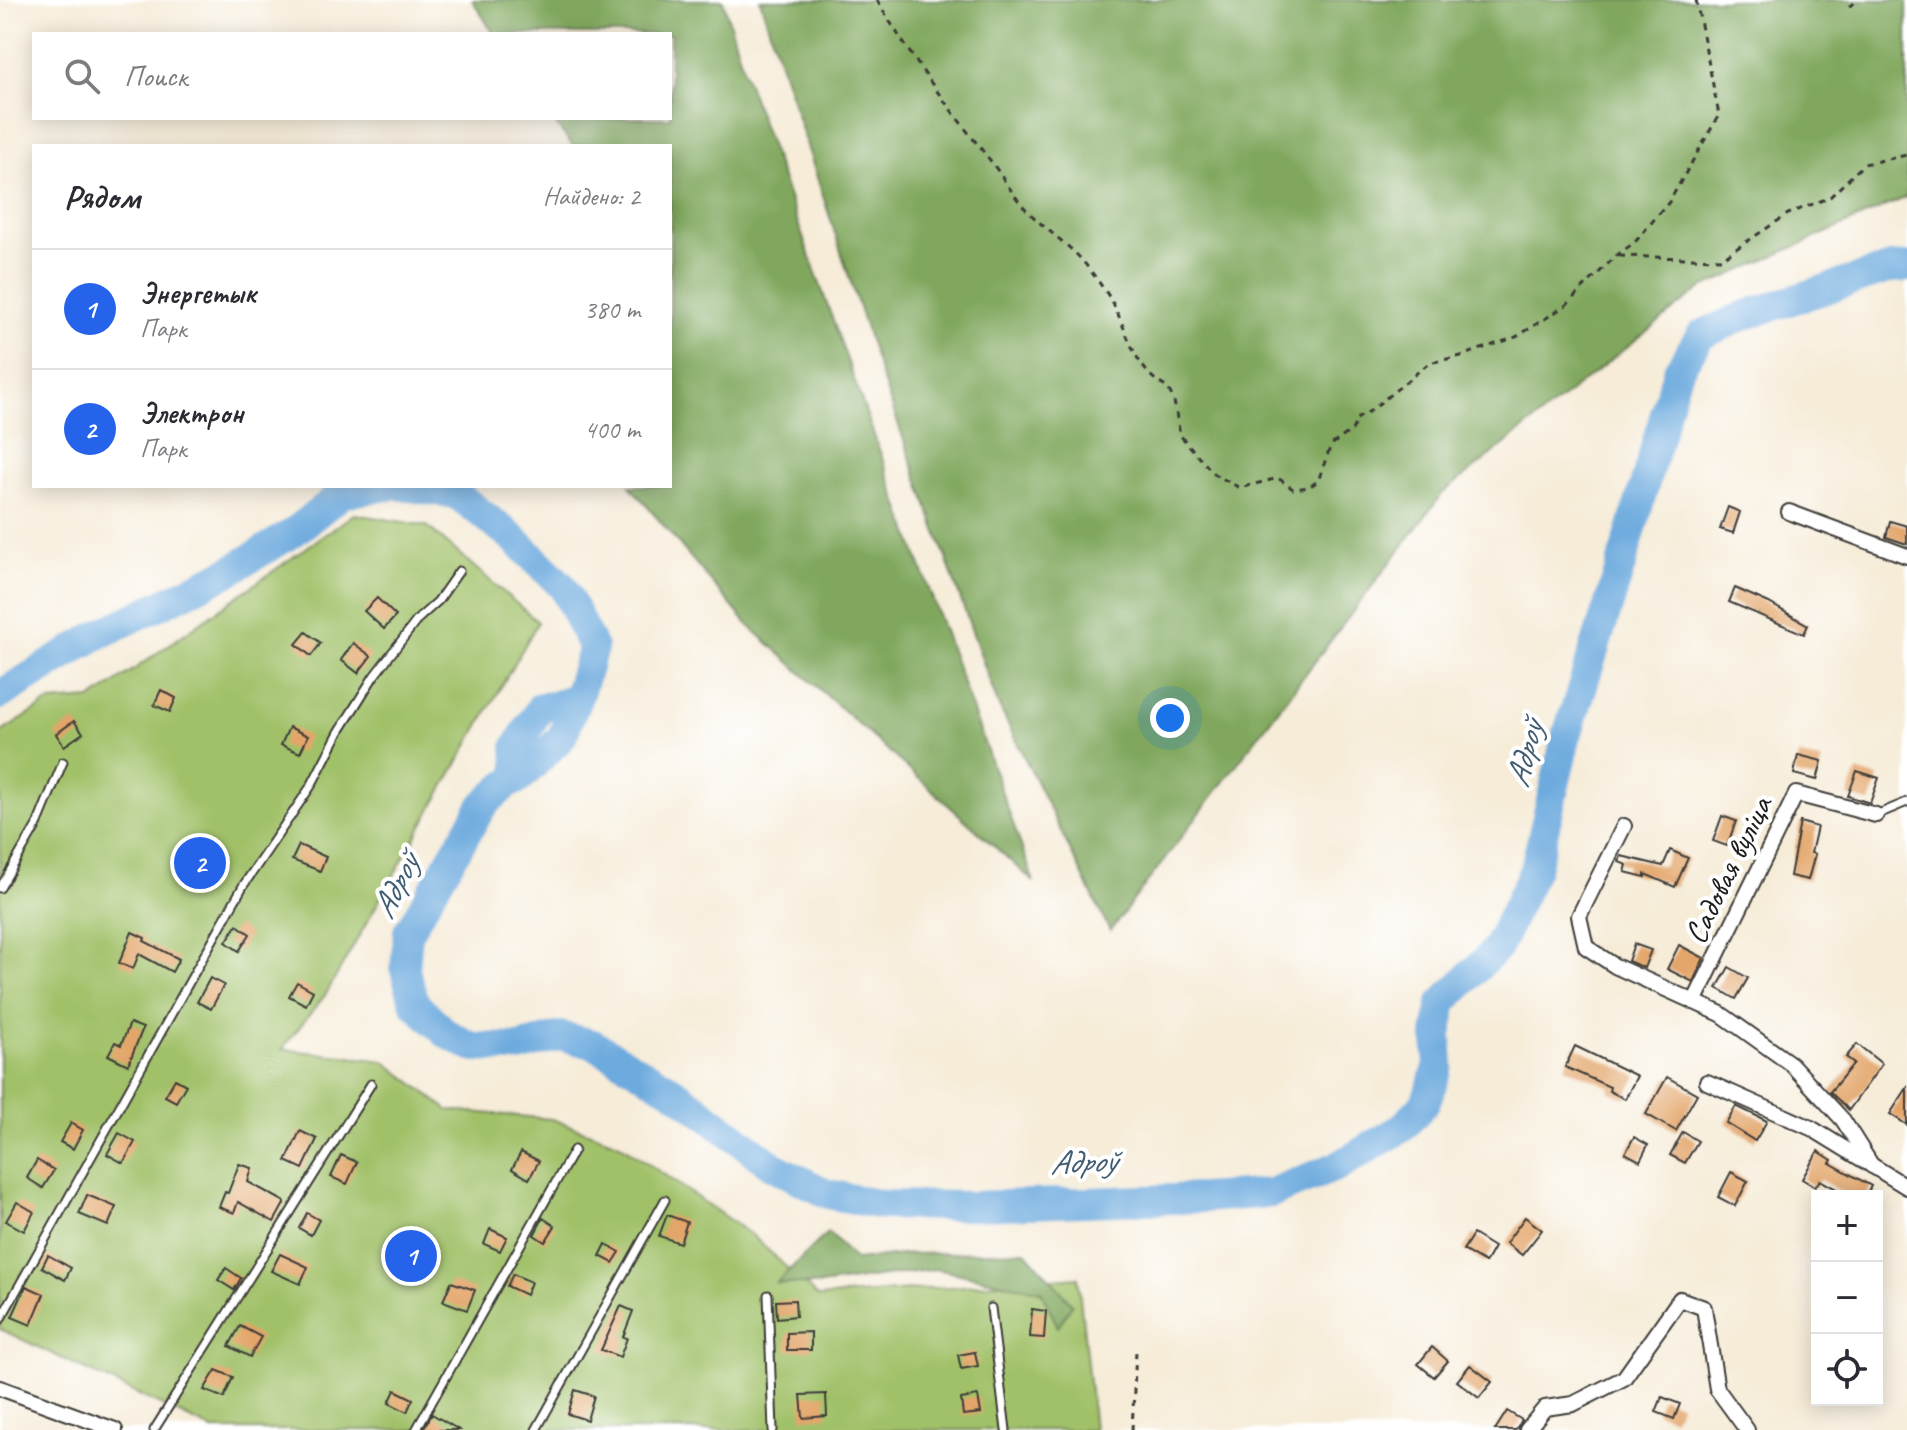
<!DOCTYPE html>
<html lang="ru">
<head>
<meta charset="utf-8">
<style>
	body { margin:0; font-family:Caveat,sans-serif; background:#f7f7f7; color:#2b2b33 }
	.controls { position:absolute; right:24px; bottom:24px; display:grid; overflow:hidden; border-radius:0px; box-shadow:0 4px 20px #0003 }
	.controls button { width:72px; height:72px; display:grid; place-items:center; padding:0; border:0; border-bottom:2px solid #e1e1e2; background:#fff; color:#2b2b33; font:40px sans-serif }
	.you { position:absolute; left:1170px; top:718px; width:28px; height:28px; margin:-20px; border:6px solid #fff; border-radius:50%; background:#1a73e8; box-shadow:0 0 0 12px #1a73e833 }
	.badge { display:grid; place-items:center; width:52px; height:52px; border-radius:50%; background:#2563eb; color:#fff; font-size:26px; font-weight:700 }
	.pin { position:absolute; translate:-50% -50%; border:4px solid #fff; box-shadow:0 2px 8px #0006 }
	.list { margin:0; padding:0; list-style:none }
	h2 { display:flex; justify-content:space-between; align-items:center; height:104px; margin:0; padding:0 32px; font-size:34px }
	h2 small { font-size:26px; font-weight:400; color:#7c7c81 }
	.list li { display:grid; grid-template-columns:52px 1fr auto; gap:24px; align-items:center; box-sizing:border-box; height:120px; padding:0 32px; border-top:2px solid #e1e1e2 }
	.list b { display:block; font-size:30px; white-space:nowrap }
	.list p { margin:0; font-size:26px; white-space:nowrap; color:#7c7c81 }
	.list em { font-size:26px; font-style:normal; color:#7c7c81 }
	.icon { flex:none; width:44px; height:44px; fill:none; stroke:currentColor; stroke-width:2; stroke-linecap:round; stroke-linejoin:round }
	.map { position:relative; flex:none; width:1907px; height:1430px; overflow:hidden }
	.search { position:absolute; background:#fff; box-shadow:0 4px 20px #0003; left:32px; top:32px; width:640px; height:88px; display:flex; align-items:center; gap:20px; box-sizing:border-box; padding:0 28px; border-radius:0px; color:#7c7c81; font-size:30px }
	.panel { position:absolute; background:#fff; box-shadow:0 4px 20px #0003; left:32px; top:144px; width:640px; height:344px; border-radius:0px }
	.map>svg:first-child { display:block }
</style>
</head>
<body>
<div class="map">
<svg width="1907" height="1430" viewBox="0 0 1907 1430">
	<rect width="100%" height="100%" fill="#fff"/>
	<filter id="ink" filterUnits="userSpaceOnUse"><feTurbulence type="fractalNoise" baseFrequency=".0125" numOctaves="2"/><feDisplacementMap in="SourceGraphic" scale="16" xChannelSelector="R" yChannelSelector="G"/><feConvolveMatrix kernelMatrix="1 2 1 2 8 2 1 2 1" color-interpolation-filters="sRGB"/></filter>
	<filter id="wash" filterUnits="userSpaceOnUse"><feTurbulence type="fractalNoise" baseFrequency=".006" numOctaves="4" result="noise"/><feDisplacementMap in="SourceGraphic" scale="32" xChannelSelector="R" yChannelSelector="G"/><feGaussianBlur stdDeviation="1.8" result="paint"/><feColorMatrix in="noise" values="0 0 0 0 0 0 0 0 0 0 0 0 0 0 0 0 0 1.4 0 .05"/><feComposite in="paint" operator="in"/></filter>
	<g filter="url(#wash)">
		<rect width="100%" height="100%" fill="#f6ecd8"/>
		<polygon fill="#a1c169" stroke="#5e6e42" stroke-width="2" points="354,514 427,526 538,622 326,994 282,1049 384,1061 448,1110 552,1119 618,1143 753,1236 818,1297 1078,1277 1094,1430 213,1430 0,1329 0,733 49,702 92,699"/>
		<g fill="#80a75d" stroke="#4e623c" stroke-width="2">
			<polygon points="472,0 723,0 745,75 1034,882 747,624 630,486 670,486 670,146 573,146 551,118 670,118 670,34 494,34"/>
			<polygon points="760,0 1907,0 1907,197 1700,289 1443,493 1110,931 998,704 879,370"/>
			<polygon points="828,1232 855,1260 911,1254 1026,1251 1072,1304 1058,1327 1041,1291 936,1269 819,1285 776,1283"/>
		</g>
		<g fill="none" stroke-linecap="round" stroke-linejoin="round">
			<g stroke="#6daade" stroke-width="30">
				<polyline points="403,486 456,494 512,537 563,587 593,648 578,696 562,737 519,779 506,785 483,805 408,932 405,970 415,1004 446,1033 472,1047 520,1048 560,1036 593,1044 674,1091 773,1166 828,1194 882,1205 972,1206 1202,1198 1271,1193 1338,1166 1402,1128 1425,1103 1439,1066 1437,1036 1442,1003 1497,948 1535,868 1566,738 1621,566 1677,372 1701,335 1746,315 1891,268 1907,267"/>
				<polyline points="0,695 94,637 228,572 294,532 343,493 388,486"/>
				<polyline points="519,779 517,746 541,707 554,706 578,696"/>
			</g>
		</g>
		<g id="blocks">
			<g fill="#e3a569">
				<polygon points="1728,507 1740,512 1733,533 1720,529"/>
				<polygon points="1890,521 1907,526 1907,544 1886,537"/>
				<polygon points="1735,588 1769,603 1808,625 1804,634 1729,602"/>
				<polygon points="377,598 396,616 384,629 364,611"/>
				<polygon points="306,632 321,643 311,656 296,644"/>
				<polygon points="353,643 371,656 358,673 341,660"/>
				<polygon points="161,690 176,698 170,712 154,705"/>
				<polygon points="74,721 83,733 64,746 56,734"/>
				<polygon points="289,727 308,736 300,753 281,745"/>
				<polygon points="1798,755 1822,761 1817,780 1794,774"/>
				<polygon points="1857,771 1879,778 1870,803 1848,796"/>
				<polygon points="1722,816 1736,821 1727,846 1713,841"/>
				<polygon points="1800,822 1817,827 1811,853 1815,854 1808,880 1790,876"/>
				<polygon points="299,845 326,857 320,871 292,860"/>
				<polygon points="1670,850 1688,858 1675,887 1645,874 1645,877 1625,872 1627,865 1619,862 1621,856 1663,866"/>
				<polygon points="237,925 250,934 239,951 226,942"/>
				<polygon points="132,932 145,938 144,941 179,959 172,972 139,954 133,969 119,963"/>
				<polygon points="1634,944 1651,950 1644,968 1628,961"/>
				<polygon points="1679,945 1704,958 1693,982 1667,969"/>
				<polygon points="1729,967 1748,978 1736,999 1717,988"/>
				<polygon points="210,978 224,985 211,1009 197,1002"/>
				<polygon points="297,982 313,991 306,1005 289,996"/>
				<polygon points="130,1023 143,1028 128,1065 108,1055 115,1042 121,1045"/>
				<polygon points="1857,1044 1882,1064 1849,1110 1830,1092 1854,1063 1846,1057"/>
				<polygon points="1575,1046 1637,1076 1625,1099 1609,1091 1610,1087 1565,1067"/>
				<polygon points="1667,1077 1697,1094 1676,1131 1646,1114"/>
				<polygon points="175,1079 186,1085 176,1102 165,1096"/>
				<polygon points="1907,1088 1907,1125 1890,1114"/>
				<polygon points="1736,1106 1767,1121 1755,1141 1726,1123"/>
				<polygon points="71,1123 83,1130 73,1149 60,1142"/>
				<polygon points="300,1131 317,1139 303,1169 286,1161"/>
				<polygon points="1683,1132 1698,1141 1685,1163 1670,1155"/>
				<polygon points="119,1133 135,1142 123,1163 107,1154"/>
				<polygon points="1634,1137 1648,1145 1640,1161 1625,1153"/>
				<polygon points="1818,1151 1832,1160 1830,1163 1871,1186 1866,1196 1849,1196 1820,1180 1815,1187 1802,1179"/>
				<polygon points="521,1152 539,1161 529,1179 512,1169"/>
				<polygon points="341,1155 357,1162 347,1184 331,1177"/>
				<polygon points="37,1160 54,1170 43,1188 27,1178"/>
				<polygon points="239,1164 252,1168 248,1182 285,1202 274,1222 238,1202 234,1213 219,1207 225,1192 228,1193"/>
				<polygon points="1731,1172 1748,1181 1735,1206 1718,1197"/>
				<polygon points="87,1195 116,1207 108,1226 79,1214"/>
				<polygon points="17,1202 34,1212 24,1231 6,1221"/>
				<polygon points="307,1213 319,1220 311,1235 299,1228"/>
				<polygon points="667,1215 687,1222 680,1243 659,1236"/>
				<polygon points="1525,1217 1542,1230 1522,1255 1506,1243"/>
				<polygon points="543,1218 555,1226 545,1242 534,1235"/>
				<polygon points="490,1229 507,1237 500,1251 484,1244"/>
				<polygon points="1473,1234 1494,1247 1485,1263 1463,1250"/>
				<polygon points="606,1244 620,1252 613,1263 600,1256"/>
				<polygon points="280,1254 308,1267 300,1284 271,1271"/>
				<polygon points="48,1255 71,1268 65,1280 42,1267"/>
				<polygon points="226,1268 241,1278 234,1290 218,1280"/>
				<polygon points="513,1274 531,1282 526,1295 507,1286"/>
				<polygon points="451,1282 475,1290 467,1310 443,1301"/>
				<polygon points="26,1286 44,1294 31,1325 12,1317"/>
				<polygon points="795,1300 796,1316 777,1318 776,1301"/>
				<polygon points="621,1306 633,1311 623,1337 627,1338 620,1357 601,1350"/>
				<polygon points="1032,1309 1046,1311 1044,1338 1030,1337"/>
				<polygon points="240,1326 261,1337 250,1357 229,1346"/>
				<polygon points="811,1332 811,1350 787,1350 787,1333"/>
				<polygon points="1432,1347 1448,1361 1434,1377 1418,1364"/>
				<polygon points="975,1352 978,1366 961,1369 958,1355"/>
				<polygon points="1470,1365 1492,1382 1479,1398 1457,1381"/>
				<polygon points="216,1370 233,1377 224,1398 204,1390"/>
				<polygon points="395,1390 413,1399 407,1412 389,1403"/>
				<polygon points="575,1390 594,1396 587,1420 568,1414"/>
				<polygon points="826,1394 827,1416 803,1418 801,1395"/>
				<polygon points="978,1396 981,1413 963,1415 961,1399"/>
				<polygon points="1662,1397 1680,1404 1674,1419 1656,1412"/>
				<polygon points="1507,1411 1522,1420 1516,1430 1495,1430"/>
				<polygon points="432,1414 459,1430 423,1430"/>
			</g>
		</g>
	</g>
	<g filter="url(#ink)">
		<use href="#blocks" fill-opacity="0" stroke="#3d3b38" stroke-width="2"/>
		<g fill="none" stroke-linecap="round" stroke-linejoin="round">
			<g stroke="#3d3b38" stroke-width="11">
				<g id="lane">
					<polyline points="1876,815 1907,802"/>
					<polyline points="0,888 37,825 63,762"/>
					<polyline points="768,1295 773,1430"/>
					<polyline points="991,1308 1006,1430"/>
					<polyline points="0,1320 243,886 311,786 339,732 374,676 418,619 438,601 459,571"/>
					<polyline points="154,1430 371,1084"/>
					<polyline points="416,1430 574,1150"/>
					<polyline points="536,1430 665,1200"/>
				</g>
			</g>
			<g stroke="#3d3b38" stroke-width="18">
				<g id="street">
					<polyline points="1789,512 1907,556"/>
					<polyline points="1624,826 1579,916 1586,947 1615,966 1721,1014 1791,1064 1843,1120 1872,1166"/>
					<polyline points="1694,1002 1796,794 1876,815"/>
					<polyline points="1707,1082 1811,1128 1907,1187"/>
					<polyline points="0,1388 115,1430"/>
					<polyline points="1527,1430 1545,1408 1573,1404 1624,1378 1680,1299 1704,1308 1717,1389 1747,1430"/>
				</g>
			</g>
			<g stroke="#3d3b38" stroke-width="3" stroke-dasharray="6 6" stroke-linecap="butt">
				<path d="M877,0C909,55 947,106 986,155C999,171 1009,189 1022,205C1037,222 1055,235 1072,250C1084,261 1094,275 1103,288C1128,320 1128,368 1168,388L1174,401L1180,435L1214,474L1240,488L1278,478L1293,489L1309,487L1318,481L1331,445L1352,430L1358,418L1370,411L1429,363L1461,356L1516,337L1565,306L1616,256L1635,242L1669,202L1719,115L1696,0"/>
				<polyline points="1849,7 1856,0"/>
				<polyline points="1619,256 1721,259 1788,214 1830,197 1864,164 1907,155"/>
				<polyline points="1132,1430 1136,1351"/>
			</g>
			<use href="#lane" stroke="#fff" stroke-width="7"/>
			<use href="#street" stroke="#fff" stroke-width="14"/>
		</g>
	</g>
	<g text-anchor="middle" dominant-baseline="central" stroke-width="8" stroke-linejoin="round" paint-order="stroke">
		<g font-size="32" fill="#1c1c1c" stroke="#fff">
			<text transform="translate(1728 870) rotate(-64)">Садовая вуліца</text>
		</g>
		<g font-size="34" font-style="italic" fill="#405c73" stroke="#fff">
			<text transform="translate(1524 754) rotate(-76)">Адроў</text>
			<text transform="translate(395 886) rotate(-64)">Адроў</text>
			<text transform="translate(1083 1161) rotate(-2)">Адроў</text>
		</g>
	</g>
</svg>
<div class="controls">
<button>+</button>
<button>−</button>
<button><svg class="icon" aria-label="locate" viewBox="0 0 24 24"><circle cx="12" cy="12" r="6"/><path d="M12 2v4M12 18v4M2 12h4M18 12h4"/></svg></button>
</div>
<div class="you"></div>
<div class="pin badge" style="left:411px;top:1256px">1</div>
<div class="pin badge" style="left:200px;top:863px">2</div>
<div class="search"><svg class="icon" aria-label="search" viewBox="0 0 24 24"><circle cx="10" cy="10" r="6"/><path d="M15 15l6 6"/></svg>Поиск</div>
<section class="panel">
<h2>Рядом<small>Найдено: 2</small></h2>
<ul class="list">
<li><span class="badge">1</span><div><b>Энергетык</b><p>Парк</p></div><em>380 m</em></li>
<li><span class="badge">2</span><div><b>Электрон</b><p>Парк</p></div><em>400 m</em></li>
</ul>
</section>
</div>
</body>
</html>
